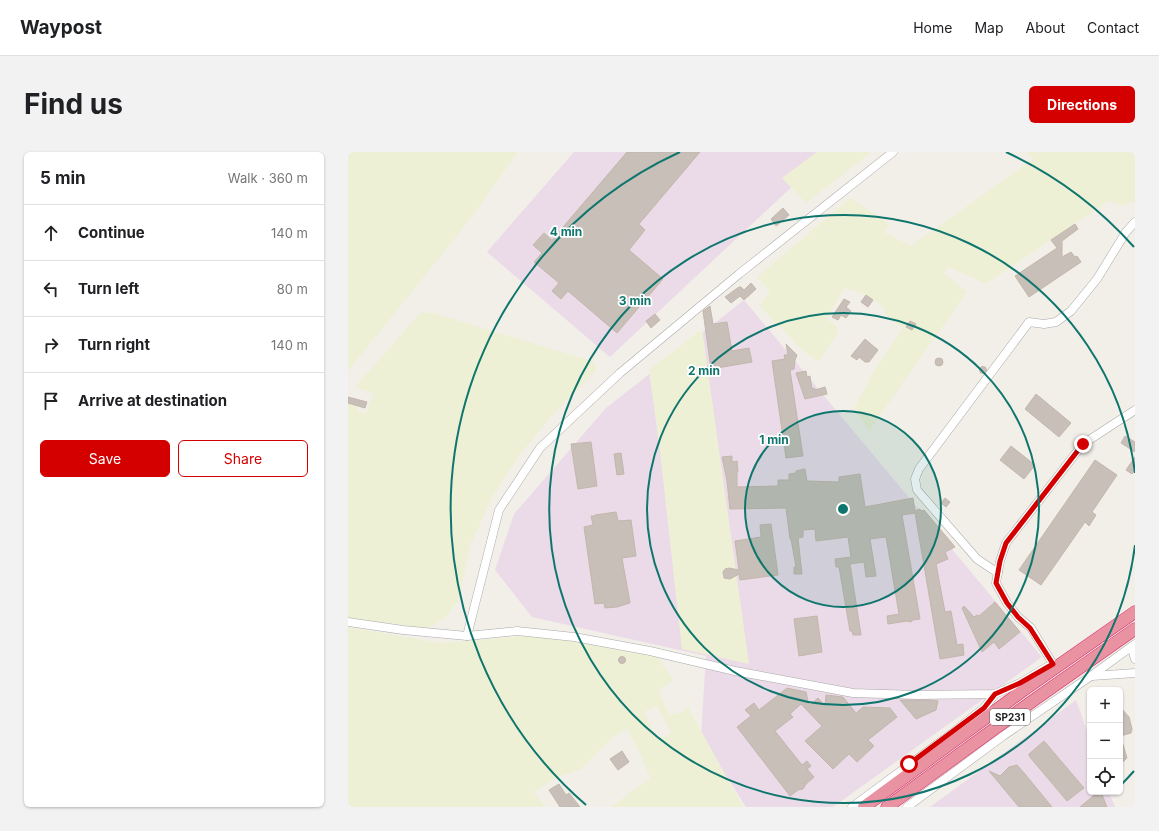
<!DOCTYPE html>
<html lang="en">
<head>
<meta charset="utf-8">
<style>
	body { margin:0; font-family:Inter,sans-serif; background:#f2f2f2; color:#202124 }
	.controls { position:absolute; right:12px; bottom:12px; display:grid; overflow:hidden; border-radius:6px; box-shadow:0 1px 3px #0004 }
	.controls button { width:36px; height:36px; display:grid; place-items:center; padding:0; border:0; border-bottom:1px solid #e0e0e0; background:#fff; color:#202124; font:20px sans-serif }
	.stop { position:absolute; width:12px; height:12px; margin:-9px; border:3px solid #d40000; border-radius:50%; background:#fff }
	.stop.end { background:#d40000; border-color:#fff; box-shadow:0 1px 4px #0008 }
	.list { margin:0; padding:0; list-style:none }
	h2 { display:flex; justify-content:space-between; align-items:center; height:52px; margin:0; padding:0 16px; font-size:17px }
	h2 small { font-size:13px; font-weight:400; color:#757577 }
	.list li { display:grid; grid-template-columns:26px 1fr auto; gap:12px; align-items:center; box-sizing:border-box; height:56px; padding:0 16px; border-top:1px solid #e0e0e0 }
	.list b { display:block; font-size:15px; white-space:nowrap }
	.list em { font-size:13px; font-style:normal; color:#757577 }
	.actions { display:flex; gap:8px; padding:12px 16px }
	.actions a { flex:1; padding:9px 0; border:1px solid #d40000; border-radius:6px; text-align:center; font-size:14px; color:#d40000 }
	.actions .main { background:#d40000; color:#fff }
	.icon { flex:none; width:22px; height:22px; fill:none; stroke:currentColor; stroke-width:2; stroke-linecap:round; stroke-linejoin:round }
	.map { position:relative; flex:none; width:787px; height:655px; overflow:hidden; border-radius:6px }
	header { display:flex; align-items:center; gap:24px; box-sizing:border-box; height:56px; padding:0 20px; background:#fff; border-bottom:1px solid #e0e0e0 }
	header strong { font-size:19px }
	nav { display:flex; gap:22px; margin-inline-start:auto; font-size:14px }
	.intro { display:flex; align-items:center; justify-content:space-between; box-sizing:border-box; height:96px; padding:0 24px }
	h1 { margin:0; font-size:28px }
	.button { padding:10px 18px; border-radius:6px; background:#d40000; color:#fff; font-size:14px; font-weight:700 }
	main { display:flex; gap:24px; padding:0 24px }
	aside { flex:1; background:#fff; border-radius:6px; box-shadow:0 1px 3px #0004 }
	.map>svg:first-child { display:block }
</style>
</head>
<body>
<header>
<strong>Waypost</strong>
<nav><a>Home</a><a>Map</a><a>About</a><a>Contact</a></nav>
</header>
<div class="intro"><h1>Find us</h1><a class="button">Directions</a></div>
<main>
<aside>
<h2>5 min<small>Walk · 360 m</small></h2>
<ul class="list">
<li><svg class="icon" aria-label="ahead" viewBox="0 0 24 24"><path d="M12 20V5M6 11l6-6 6 6"/></svg><div><b>Continue</b></div><em>140 m</em></li>
<li><svg class="icon" aria-label="left" viewBox="0 0 24 24"><path d="M17 20v-9H6M10 6l-5 5 5 5"/></svg><div><b>Turn left</b></div><em>80 m</em></li>
<li><svg class="icon" aria-label="right" viewBox="0 0 24 24"><path d="M7 20v-9h11M14 6l5 5-5 5"/></svg><div><b>Turn right</b></div><em>140 m</em></li>
<li><svg class="icon" aria-label="arrive" viewBox="0 0 24 24"><path d="M6 21V4h12l-3 4 3 4H6"/></svg><div><b>Arrive at destination</b></div></li>
</ul>
<div class="actions"><a class="main">Save</a><a>Share</a></div>
</aside>
<div class="map">
<svg width="787" height="655" viewBox="0 0 787 655">
	<rect width="100%" height="100%" fill="#f2efe9"/>
	<g fill="#ebdbe8">
		<polygon points="226,0 481,0 262,205 139,100"/>
		<polygon points="396,148 694,505 485,655 398,655 353,584 358,504 184,465 147,418 166,362 258,256"/>
		<polygon points="728,548 742,587 742,640 761,640 767,655 582,655"/>
	</g>
	<g fill="#eef0d5" fill-rule="evenodd">
		<polygon points="0,0 170,0 114,78 0,219"/>
		<polygon points="469,0 524,0 458,51 434,26"/>
		<polygon points="677,0 787,0 787,50 773,53 761,49 638,132 601,115 596,121 619,140 521,279 506,256 526,219 555,176 537,163 536,156 519,143 496,136 479,167 489,174 490,181 470,210 453,197 411,153 422,140 409,125 502,46 541,72 537,81 563,94 685,7"/>
		<polygon points="72,161 85,161 247,210 248,219 208,259 173,301 144,346 122,394 111,448 97,466 79,477 0,466 0,250 9,255 10,259 18,261 25,241 7,235"/>
		<polygon points="354,177 401,512 334,497 312,299 301,218"/>
		<path d="M0,475L93,491L189,483L310,505L325,528L311,538L321,563L333,560L340,555L395,655H263L302,626L293,604L279,577L264,586L233,617L207,626L186,640L198,655H0ZM309,553L323,581L310,588L296,560Z"/>
	</g>
	<g fill="#c7bfb8" stroke="#c4b6ab">
		<polygon points="279,0 352,0 291,72 297,78 281,98 315,127 269,181 220,139 213,147 204,139 211,131 186,110 194,101 185,93 196,81 204,88"/>
		<polygon points="435,56 441,63 428,74 423,67"/>
		<polygon points="727,72 730,77 714,89 714,105 723,100 727,105 729,104 733,110 681,145 667,124 709,96 703,88"/>
		<polygon points="403,131 408,137 396,148 392,144 383,151 377,145 391,135 393,135 396,138"/>
		<polygon points="518,143 525,148 520,155 513,150"/>
		<polygon points="496,147 502,150 498,155 503,159 498,166 493,163 490,168 484,165"/>
		<polygon points="362,154 365,172 379,170 384,199 401,196 404,210 363,217 355,159"/>
		<polygon points="307,162 312,168 303,176 298,169"/>
		<polygon points="562,169 568,172 564,178 558,175"/>
		<polygon points="517,187 530,198 521,210 517,210 511,205 509,208 503,204"/>
		<polygon points="438,192 449,203 447,208 446,217 442,218 455,304 438,306 424,209 437,207 436,203 440,203"/>
		<circle cx="591" cy="210" r="4"/>
		<circle cx="635" cy="218" r="3.5"/>
		<polygon points="458,219 459,225 462,224 464,237 466,236 467,238 477,235 479,242 457,247 448,221"/>
		<polygon points="688,242 723,271 711,285 677,257"/>
		<polygon points="0,245 19,250 17,256 0,251"/>
		<polygon points="777,284 787,290 787,300 773,291"/>
		<polygon points="243,290 249,334 230,337 223,292"/>
		<polygon points="663,294 687,313 676,327 652,308"/>
		<polygon points="273,301 276,322 269,323 266,302"/>
		<polygon points="384,304 384,310 389,309 390,320 389,320 389,335 430,334 430,328 441,328 441,322 448,321 448,319 457,317 459,329 491,330 491,325 512,322 517,355 565,346 567,359 572,357 573,359 576,358 607,395 597,400 600,407 588,412 597,460 603,459 609,493 615,492 616,503 592,507 567,361 554,363 572,467 565,468 563,470 559,469 540,472 539,464 551,462 538,385 522,387 528,424 518,425 516,410 502,412 513,483 505,483 504,479 502,479 491,415 488,415 487,407 503,405 500,385 468,389 467,377 455,378 455,385 450,386 454,422 446,422 446,415 448,415 443,387 442,387 438,356 382,357 379,329 374,305"/>
		<polygon points="787,305 787,318 784,322 778,318"/>
		<polygon points="747,308 769,323 744,360 748,363 741,374 737,370 693,433 671,418"/>
		<polygon points="597,346 602,350 598,355 593,351"/>
		<polygon points="268,360 270,369 283,368 288,404 274,406 282,451 269,455 257,456 256,451 247,452 236,375 245,373 243,364 247,364 247,363"/>
		<polygon points="423,372 430,423 392,428 391,422 382,427 376,426 375,420 377,417 381,416 391,418 387,389 413,385 412,373"/>
		<polygon points="647,450 672,480 651,497 646,490 634,500 614,456 616,454 626,465 629,463 631,464"/>
		<polygon points="469,464 474,500 451,504 446,467"/>
		<circle cx="274" cy="508" r="3.5"/>
		<polygon points="439,536 458,540 461,554 470,546 477,554 478,543 495,545 508,561 515,555 542,556 549,565 520,588 526,594 509,610 501,602 485,617 457,589 474,574 453,552 442,562 445,565 427,579 454,613 459,609 463,614 459,617 466,625 458,632 455,637 450,638 442,644 389,575 403,564 397,558 406,551 411,558"/>
		<polygon points="552,548 581,548 590,549 588,558 568,567"/>
		<polygon points="772,555 781,565 784,577 783,581 772,584"/>
		<polygon points="696,589 736,636 719,649 681,604 681,602"/>
		<polygon points="772,589 774,589 779,606 772,613"/>
		<polygon points="274,599 281,610 270,618 262,607"/>
		<polygon points="669,613 677,622 704,655 671,655 641,619 652,624 661,615"/>
		<polygon points="211,632 218,643 221,641 232,655 212,655 201,638"/>
		<polygon points="750,640 753,640 759,655 732,655"/>
	</g>
	<g fill="none" stroke-linecap="round" stroke-linejoin="round">
		<g stroke="#a9a9a9" stroke-width="9">
			<g id="minor">
				<polyline points="650,421 629,407 569,338 567,327 571,317 681,170 696,172 708,170 723,159 749,127 778,80 787,70"/>
				<polyline points="0,470 55,478 119,484 169,479 226,485 302,499 387,519 505,541 569,543 647,542 672,531 699,515"/>
				<polyline points="119,484 151,358 192,296 272,221 391,122 545,0"/>
				<polyline points="787,496 785,500 787,507"/>
				<polyline points="705,512 683,476 670,465 659,451 648,431 652,409 658,391 735,292 787,258"/>
				<polyline points="744,524 787,521"/>
				<polyline points="504,655 607,579 636,556 647,542"/>
				<polyline points="559,655 655,584 743,524 787,492"/>
			</g>
		</g>
		<g stroke="#dc2a67" stroke-width="13">
			<g id="highway">
				<polyline points="516,655 677,537 787,460"/>
				<polyline points="539,655 686,548 787,477"/>
			</g>
		</g>
		<use href="#minor" stroke="#fff" stroke-width="8"/>
		<use href="#highway" stroke="#e892a2" stroke-width="12"/>
	</g>
	<g fill="none" stroke-linecap="round" stroke-linejoin="round">
		<polyline stroke="#d40000" stroke-width="5" points="561,612 636,556 647,542 672,531 705,512 682,476 670,465 659,451 648,431 652,409 658,391 735,292"/>
	</g>
	<circle cx="495" cy="357" r="98" fill="#0f766e" fill-opacity=".12"/>
	<g fill="none" stroke="#0f766e" stroke-width="2">
		<circle cx="495" cy="357" r="98"/>
		<circle cx="495" cy="357" r="196"/>
		<path d="M787 393A294 294 0 1 1 787 321"/>
		<path d="M786 619A392 392 0 0 1 772 634M238 653A392 392 0 0 1 332 0M658 0A392 392 0 0 1 786 95"/>
	</g>
	<g text-anchor="middle" dominant-baseline="central" stroke-width="3.5" stroke-linejoin="round" paint-order="stroke">
		<rect fill="#fff" stroke="#646464" stroke-width="1" x="642" y="557" width="40" height="16" rx="3"/>
		<g font-size="10" font-weight="bold" fill="#222">
			<text x="662" y="565">SP231</text>
		</g>
	</g>
	<circle cx="495" cy="357" r="6" fill="#0f766e" stroke="#fff" stroke-width="2"/>
	<g font-size="12" text-anchor="middle" font-weight="bold" fill="#0f766e" stroke="#fff" stroke-width="3.5" stroke-linejoin="round" paint-order="stroke">
		<text x="218" y="84">4 min</text>
		<text x="287" y="153">3 min</text>
		<text x="356" y="223">2 min</text>
		<text x="426" y="292">1 min</text>
	</g>
</svg>
<div class="controls">
<button>+</button>
<button>−</button>
<button><svg class="icon" aria-label="locate" viewBox="0 0 24 24"><circle cx="12" cy="12" r="6"/><path d="M12 2v4M12 18v4M2 12h4M18 12h4"/></svg></button>
</div>
<div class="stop" style="left:561px;top:612px"></div>
<div class="stop end" style="left:735px;top:292px"></div>
</div>
</main>
</body>
</html>
